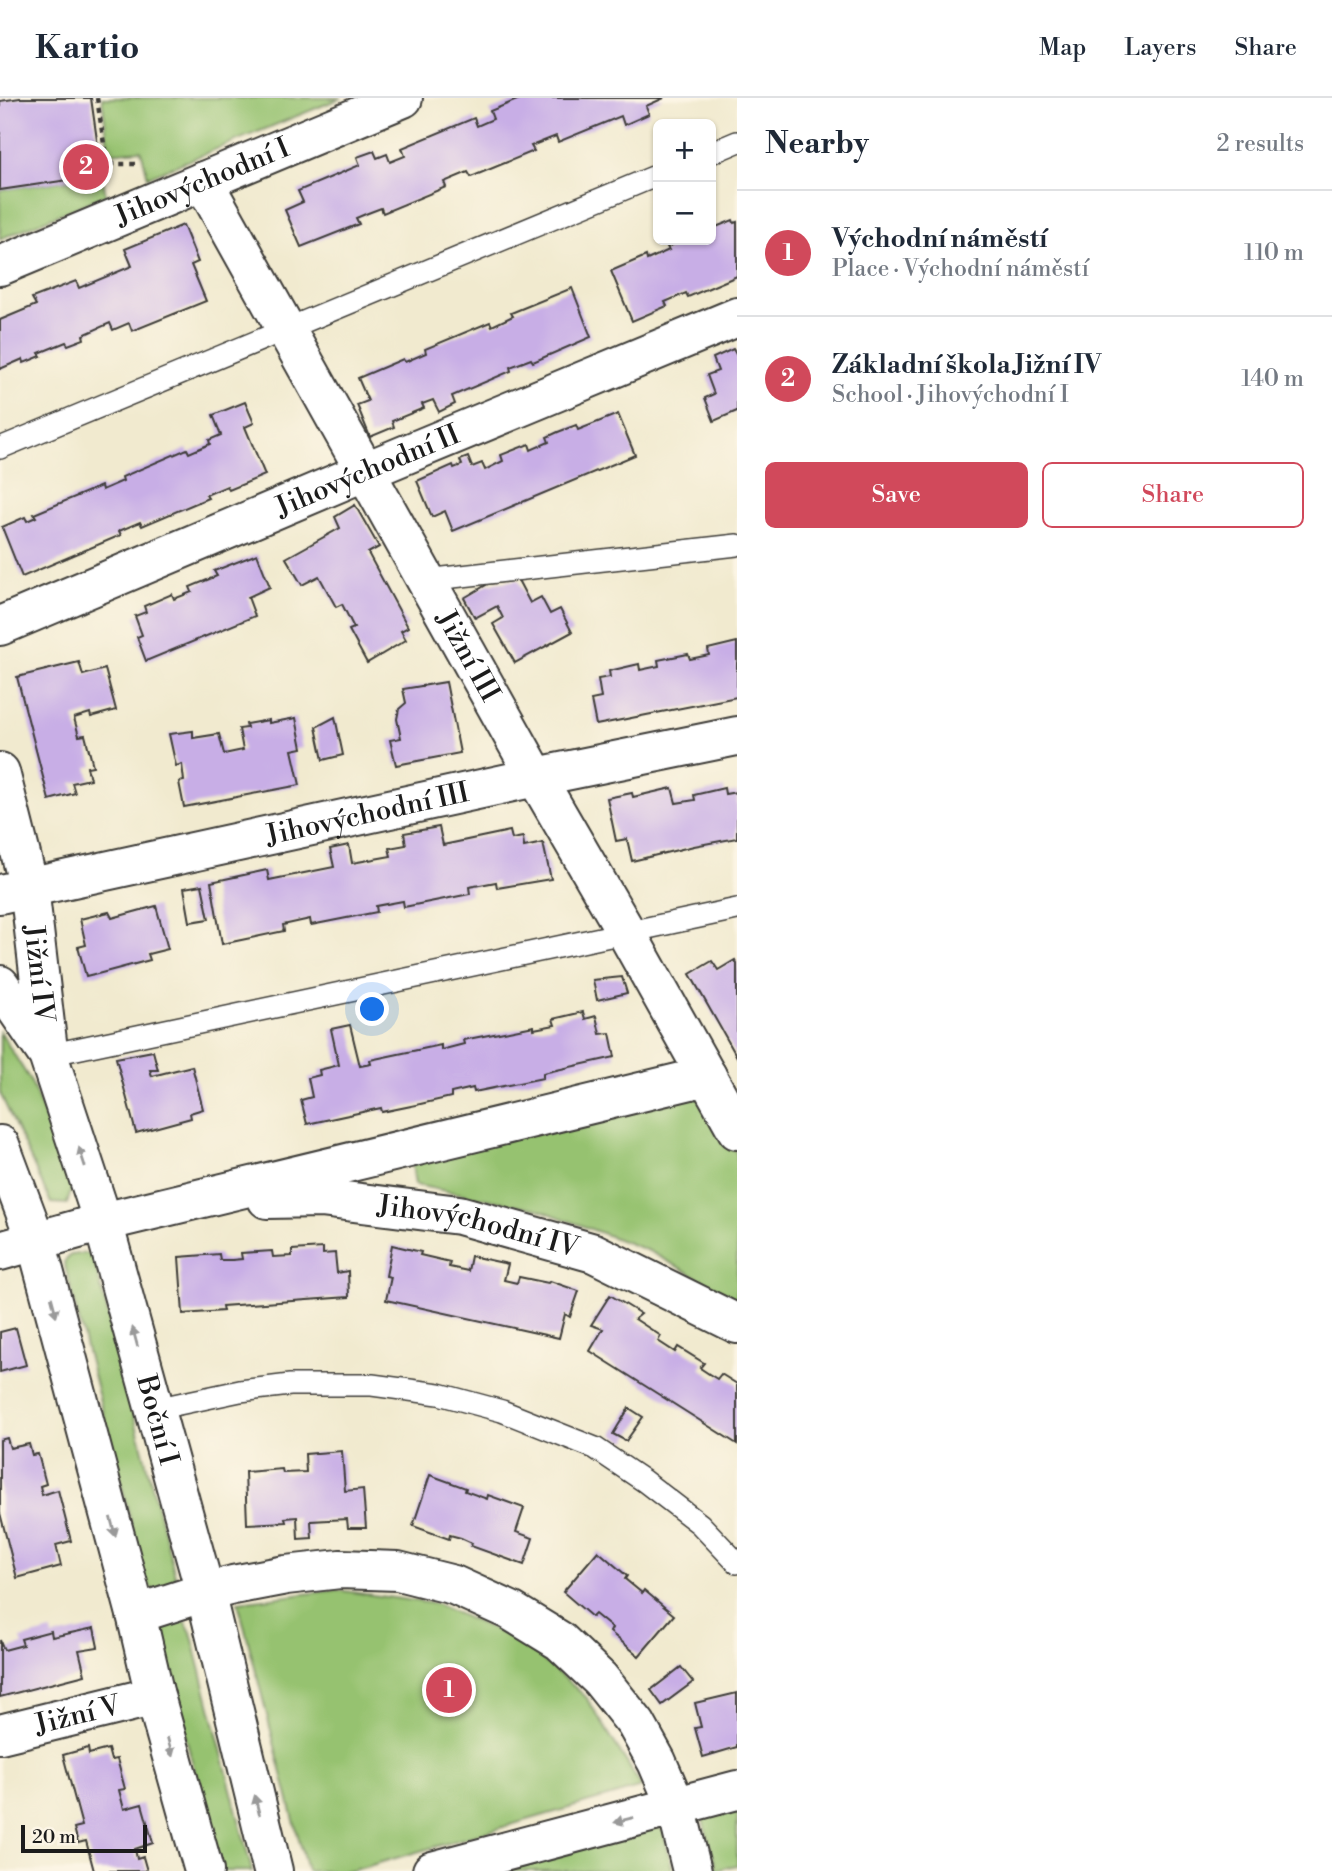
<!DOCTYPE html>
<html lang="en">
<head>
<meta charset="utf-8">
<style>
	body { margin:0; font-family:"Libre Bodoni",serif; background:#f6f6f7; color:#1f2937 }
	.controls { position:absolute; right:21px; top:21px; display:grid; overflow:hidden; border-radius:10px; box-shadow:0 2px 5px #0004 }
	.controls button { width:63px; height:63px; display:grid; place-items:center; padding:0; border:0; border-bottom:2px solid #e0e1e3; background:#fff; color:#1f2937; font:35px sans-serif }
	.scale { position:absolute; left:21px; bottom:18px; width:126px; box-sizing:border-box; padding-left:7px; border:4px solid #1c1c1c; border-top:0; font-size:19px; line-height:24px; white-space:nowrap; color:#1c1c1c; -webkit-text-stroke:5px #fcf5e5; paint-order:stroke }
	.you { position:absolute; left:373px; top:912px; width:24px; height:24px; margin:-18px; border:5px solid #fff; border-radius:50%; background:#1a73e8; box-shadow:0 0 0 10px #1a73e833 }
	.badge { display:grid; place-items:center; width:46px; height:46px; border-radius:50%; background:#d1495b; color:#fff; font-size:23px; font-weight:700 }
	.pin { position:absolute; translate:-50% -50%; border:4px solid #fff; box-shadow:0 2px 7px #0006 }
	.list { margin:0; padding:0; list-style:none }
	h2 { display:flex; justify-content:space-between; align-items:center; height:91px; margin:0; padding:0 28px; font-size:30px }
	h2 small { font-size:23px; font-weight:400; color:#747a83 }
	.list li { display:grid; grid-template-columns:46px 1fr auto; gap:21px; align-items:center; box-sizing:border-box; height:126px; padding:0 28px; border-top:2px solid #e0e1e3 }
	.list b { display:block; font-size:26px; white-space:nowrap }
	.list p { margin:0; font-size:23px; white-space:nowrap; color:#747a83 }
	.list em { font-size:23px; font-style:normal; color:#747a83 }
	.actions { display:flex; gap:14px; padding:21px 28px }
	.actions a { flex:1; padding:16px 0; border:2px solid #d1495b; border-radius:10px; text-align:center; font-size:24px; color:#d1495b }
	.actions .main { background:#d1495b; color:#fff }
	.map { position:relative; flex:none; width:737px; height:1773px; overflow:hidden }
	header { display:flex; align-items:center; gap:42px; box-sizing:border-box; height:98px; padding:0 35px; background:#fff; border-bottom:2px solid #e0e1e3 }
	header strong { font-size:33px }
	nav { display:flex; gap:38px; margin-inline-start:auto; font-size:24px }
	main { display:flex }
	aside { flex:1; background:#fff }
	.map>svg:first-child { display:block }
</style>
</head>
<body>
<header>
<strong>Kartio</strong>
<nav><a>Map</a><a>Layers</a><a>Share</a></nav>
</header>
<main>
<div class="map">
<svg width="737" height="1773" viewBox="0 0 737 1773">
	<rect width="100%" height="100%" fill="#fcf5e5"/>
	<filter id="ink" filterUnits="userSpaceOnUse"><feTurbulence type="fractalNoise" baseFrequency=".0143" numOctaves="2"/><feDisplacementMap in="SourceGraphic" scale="14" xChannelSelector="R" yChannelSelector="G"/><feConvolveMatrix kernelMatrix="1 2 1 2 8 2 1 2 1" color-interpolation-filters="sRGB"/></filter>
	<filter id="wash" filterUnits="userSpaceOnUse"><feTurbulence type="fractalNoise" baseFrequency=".00686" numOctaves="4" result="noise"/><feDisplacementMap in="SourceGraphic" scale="28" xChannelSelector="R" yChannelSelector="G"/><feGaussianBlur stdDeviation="1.57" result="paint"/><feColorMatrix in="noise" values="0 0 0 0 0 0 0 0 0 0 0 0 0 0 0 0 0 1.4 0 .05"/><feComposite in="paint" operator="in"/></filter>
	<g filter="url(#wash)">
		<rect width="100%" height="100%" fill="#f1eacf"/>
		<g fill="#96c26f" stroke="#596f46" stroke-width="2">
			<polygon points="102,0 341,0 148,79 141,52 109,55"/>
			<polygon points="102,77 106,97 0,141 0,92"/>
			<polygon points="0,934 30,982 73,1086 67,1106 51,1105 0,995"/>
			<polygon points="702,993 737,1056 737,1201 649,1153 538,1111 415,1087 412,1066"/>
			<polygon points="86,1155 93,1159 176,1481 165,1491 154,1494 146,1482 64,1164 71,1157"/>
			<polygon points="337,1492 436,1506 522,1544 586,1599 642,1689 351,1773 307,1773 238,1504"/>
			<polygon points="179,1520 186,1525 191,1534 252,1773 221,1773 159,1537 165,1525"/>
			<polygon points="737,1702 737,1767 717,1772 700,1712"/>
			<polygon points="651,1726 663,1732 673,1773 472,1773"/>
		</g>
		<g id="blocks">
			<g fill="#c8aee6">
				<polygon points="20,0 91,0 102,77 0,92 0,3"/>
				<polygon points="522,0 664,0 646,8 649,16 624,27 621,18 558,44 556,38 531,48 534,53 471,79 468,74 444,84 446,89 383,115 381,110 368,115 356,120 359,126 301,149 285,112 303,104 298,93 360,67 357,59 374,53 377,60 387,56 390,64 405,58 402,50 474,20 477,28 493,21 490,13"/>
				<polygon points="733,122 734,125 737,124 737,178 688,199 686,195 665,204 667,208 632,223 611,173 646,158 647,162 669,152 667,149 684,142 711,142 711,131"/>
				<polygon points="183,127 198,164 191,167 206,203 132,233 129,225 113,232 110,225 83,237 84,241 68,247 66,244 39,255 41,258 24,265 23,261 0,271 0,222 36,207 32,200 76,183 79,190 132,168 125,151"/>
				<polygon points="572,190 591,239 533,264 531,261 510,269 511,273 452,298 455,306 439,314 433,302 422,306 424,310 392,323 394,329 370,339 357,307 368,303 358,280 403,261 405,264 426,255 425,251 490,224 492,228 513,218 511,215"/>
				<polygon points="733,251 737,258 737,313 714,323 705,300 714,296 707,277 718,273 713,260"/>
				<polygon points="245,304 254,325 245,329 265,377 229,392 227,388 206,397 208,400 142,428 140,424 119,433 121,437 22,479 2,429 25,419 27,423 36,419 34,416 101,388 102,392 123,383 122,379 187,351 189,355 210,346 209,342 221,337 213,317"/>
				<polygon points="618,316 635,357 453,433 445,413 432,419 417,383 453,367 454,370 462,367 460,362 468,359 472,369 482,365 485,372 503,363 501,357 529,346 531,352 549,344 547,339 558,334 576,327 578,332"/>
				<polygon points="355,407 379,449 368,455 408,529 401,533 406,542 367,565 349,532 354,530 342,506 336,509 319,478 302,487 286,460 340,430 335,419"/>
				<polygon points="257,456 270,489 248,499 255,518 146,563 137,539 142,537 135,518 146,514 144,508 172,496 174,501 192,494 190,489 217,478 214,473"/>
				<polygon points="518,482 530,505 541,499 550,516 560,511 572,534 515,565 493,526 503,520 497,508 475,520 464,500 488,486"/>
				<polygon points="737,544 737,599 596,627 591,602 601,600 598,581 610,579 609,573 639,566 640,572 659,568 658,562 688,556 690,561 709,557 708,551"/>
				<polygon points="79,564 83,577 105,571 116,612 91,619 90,615 74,620 79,638 85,637 93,668 87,669 90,681 72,685 75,695 49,702 17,579"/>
				<polygon points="446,584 460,655 396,667 390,642 401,640 397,621 399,611 406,605 403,591"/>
				<polygon points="335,619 343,657 323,662 316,629"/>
				<polygon points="296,620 302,650 292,652 300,687 184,709 179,684 184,683 182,666 176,668 169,636 193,633 193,640 219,636 224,656 243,652 239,631 247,630 246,626 269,622 269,625"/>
				<polygon points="672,690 676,705 695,702 694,697 724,690 725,696 737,694 737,740 694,748 632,763 627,741 616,743 607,700 632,695 633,699"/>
				<polygon points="439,729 443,747 510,733 512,741 523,739 524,749 543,745 551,781 497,790 496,784 469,789 470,796 404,809 403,803 376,808 377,814 311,827 310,821 283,827 284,833 222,846 211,784 267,772 269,782 334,769 330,751 349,747 352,765 391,758 389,750 406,747 404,735"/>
				<polygon points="202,787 209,821 190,824 184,790"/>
				<polygon points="156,808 168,851 148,856 150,862 94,877 94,876 86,878 78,849 86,847 80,821 109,814 112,820"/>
				<polygon points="735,862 737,866 737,959 690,876 712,863 718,872"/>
				<polygon points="622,879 627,895 597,902 593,882"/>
				<polygon points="583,914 585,921 596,918 600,936 610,935 615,959 543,975 543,980 474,994 473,990 451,995 451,999 416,1007 382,1014 381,1010 307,1026 301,1002 312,999 308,980 320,977 319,972 339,967 331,931 350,927 360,968 371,966 370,962 441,947 441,952 464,946 463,942 499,935 534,928 534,931 555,927 553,921"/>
				<polygon points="153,953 158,972 150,972 152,978 192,968 203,1011 190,1015 191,1020 136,1035 116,960"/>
				<polygon points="392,1147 421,1154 420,1157 450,1164 449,1169 468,1173 471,1158 508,1166 504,1182 517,1185 519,1179 548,1185 550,1183 579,1193 570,1219 565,1216 559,1240 386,1202 391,1179 386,1178"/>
				<polygon points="323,1150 323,1156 335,1155 337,1175 348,1173 349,1199 222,1208 223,1213 183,1216 179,1159 219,1156 220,1162 232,1162 242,1161 241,1155 272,1153 273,1159 292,1158 292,1152"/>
				<polygon points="610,1197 641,1216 635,1221 661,1238 658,1243 675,1254 678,1249 704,1265 700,1270 709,1276 717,1281 721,1276 737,1286 737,1346 590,1253 603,1231 591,1227"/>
				<polygon points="16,1230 26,1267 0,1274 0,1234"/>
				<polygon points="629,1310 643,1319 626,1343 613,1336"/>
				<polygon points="7,1340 10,1350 29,1346 32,1357 38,1356 46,1386 40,1388 42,1397 58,1392 71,1443 56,1447 61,1468 17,1480 0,1415 0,1342"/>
				<polygon points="342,1353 345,1393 363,1391 366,1430 348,1430 347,1421 311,1423 312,1440 298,1441 297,1419 285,1420 286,1424 247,1426 245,1374 282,1371 283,1375 306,1374 305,1356"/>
				<polygon points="430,1377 466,1390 465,1393 487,1401 488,1397 524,1410 516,1434 533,1440 524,1467 471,1448 472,1445 461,1440 450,1437 449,1441 413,1428"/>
				<polygon points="598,1453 627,1478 625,1481 642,1495 644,1492 674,1517 639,1558 610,1534 612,1530 595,1516 592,1519 563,1494"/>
				<polygon points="94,1530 98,1549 79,1552 85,1577 0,1599 0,1542 4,1552 23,1547 21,1541 51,1533 52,1539"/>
				<polygon points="681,1569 693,1584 662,1607 651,1592"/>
				<polygon points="737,1595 737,1649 703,1659 695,1630 701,1629 695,1605"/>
				<polygon points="88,1650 89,1656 108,1651 111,1662 117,1661 125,1691 119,1692 124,1711 142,1706 153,1745 135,1751 137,1761 143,1759 147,1773 94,1773 86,1743 78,1745 74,1730 82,1728 63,1657"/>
			</g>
		</g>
	</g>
	<g filter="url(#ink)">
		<use href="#blocks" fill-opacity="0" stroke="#3c3b37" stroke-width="2"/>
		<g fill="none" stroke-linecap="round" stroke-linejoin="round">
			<g stroke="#3c3b37" stroke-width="24">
				<g id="service">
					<polyline points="711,55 737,44"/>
					<polyline points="0,350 658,77"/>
					<polyline points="426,482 737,447"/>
					<polyline points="48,957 737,811"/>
					<polyline points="155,1311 240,1293 290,1287 372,1287 439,1296 502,1313 595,1350 644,1383 700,1426 737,1465"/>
				</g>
			</g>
			<g stroke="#3c3b37" stroke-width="42">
				<g id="minor">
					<path id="s1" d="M203,83L536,679L626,834L737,1032"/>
					<path id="s2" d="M0,168L403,0"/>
					<path id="s3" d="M0,528L366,373L737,219"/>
					<path id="s4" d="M0,674L29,789L48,952"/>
					<path id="s5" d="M0,796L536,679L737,638"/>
					<path id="s6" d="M0,887L48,957L103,1124L205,1494L273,1773"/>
					<polyline points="0,1047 36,1143 136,1516 155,1598 204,1773"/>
					<path id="s7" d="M267,1101L321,1100L459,1117L594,1155L737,1226"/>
					<polyline points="0,1153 103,1124 707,978"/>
					<polyline points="136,1516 205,1494 233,1487 286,1477 340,1471 398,1473 454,1487 511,1513 560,1543 600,1581 636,1626 657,1664 676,1708 692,1773"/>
					<path id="s8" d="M0,1636L155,1598"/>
					<polyline points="432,1773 737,1692"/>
				</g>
			</g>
			<polyline stroke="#3c3b37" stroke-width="4.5" stroke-dasharray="5 5" stroke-linecap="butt" points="97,0 107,66 135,66"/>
			<use href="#service" stroke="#fff" stroke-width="21"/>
			<use href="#minor" stroke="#fff" stroke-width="38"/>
		</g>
		<defs><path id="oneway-solid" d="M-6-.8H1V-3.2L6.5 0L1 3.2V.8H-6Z" transform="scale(1.75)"/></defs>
		<g fill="#999">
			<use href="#oneway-solid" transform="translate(82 1059) rotate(-108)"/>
			<use href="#oneway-solid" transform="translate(54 1209) rotate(75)"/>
			<use href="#oneway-solid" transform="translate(135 1239) rotate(-105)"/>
			<use href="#oneway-solid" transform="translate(113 1429) rotate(75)"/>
			<use href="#oneway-solid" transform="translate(170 1649) rotate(75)"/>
			<use href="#oneway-solid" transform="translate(257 1707) rotate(-104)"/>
			<use href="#oneway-solid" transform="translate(624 1722) rotate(165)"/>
		</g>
	</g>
	<g text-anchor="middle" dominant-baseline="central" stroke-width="7" stroke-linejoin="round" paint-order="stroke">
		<g font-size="28" fill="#1c1c1c" stroke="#fcf5e5">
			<text stroke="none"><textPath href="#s2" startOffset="219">Jihovýchodní I</textPath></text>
			<text stroke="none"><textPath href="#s3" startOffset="399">Jihovýchodní II</textPath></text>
			<text stroke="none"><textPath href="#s1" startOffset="544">Jižní III</textPath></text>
			<text stroke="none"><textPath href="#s5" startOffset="376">Jihovýchodní III</textPath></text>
			<text stroke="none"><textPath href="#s4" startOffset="206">Jižní IV</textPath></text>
			<text stroke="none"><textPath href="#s7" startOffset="214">Jihovýchodní IV</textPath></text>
			<text stroke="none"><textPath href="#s6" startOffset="466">Boční I</textPath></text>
			<text stroke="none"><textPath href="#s8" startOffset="80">Jižní V</textPath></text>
		</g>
	</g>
</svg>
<div class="controls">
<button>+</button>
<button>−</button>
</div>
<div class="scale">20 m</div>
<div class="you"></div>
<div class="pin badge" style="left:449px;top:1592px">1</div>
<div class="pin badge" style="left:86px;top:69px">2</div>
</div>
<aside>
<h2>Nearby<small>2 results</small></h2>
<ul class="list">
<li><span class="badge">1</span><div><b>Východní náměstí</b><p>Place · Východní náměstí</p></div><em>110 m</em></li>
<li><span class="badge">2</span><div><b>Základní škola Jižní IV</b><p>School · Jihovýchodní I</p></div><em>140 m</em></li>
</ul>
<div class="actions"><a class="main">Save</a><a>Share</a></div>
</aside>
</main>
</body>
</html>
